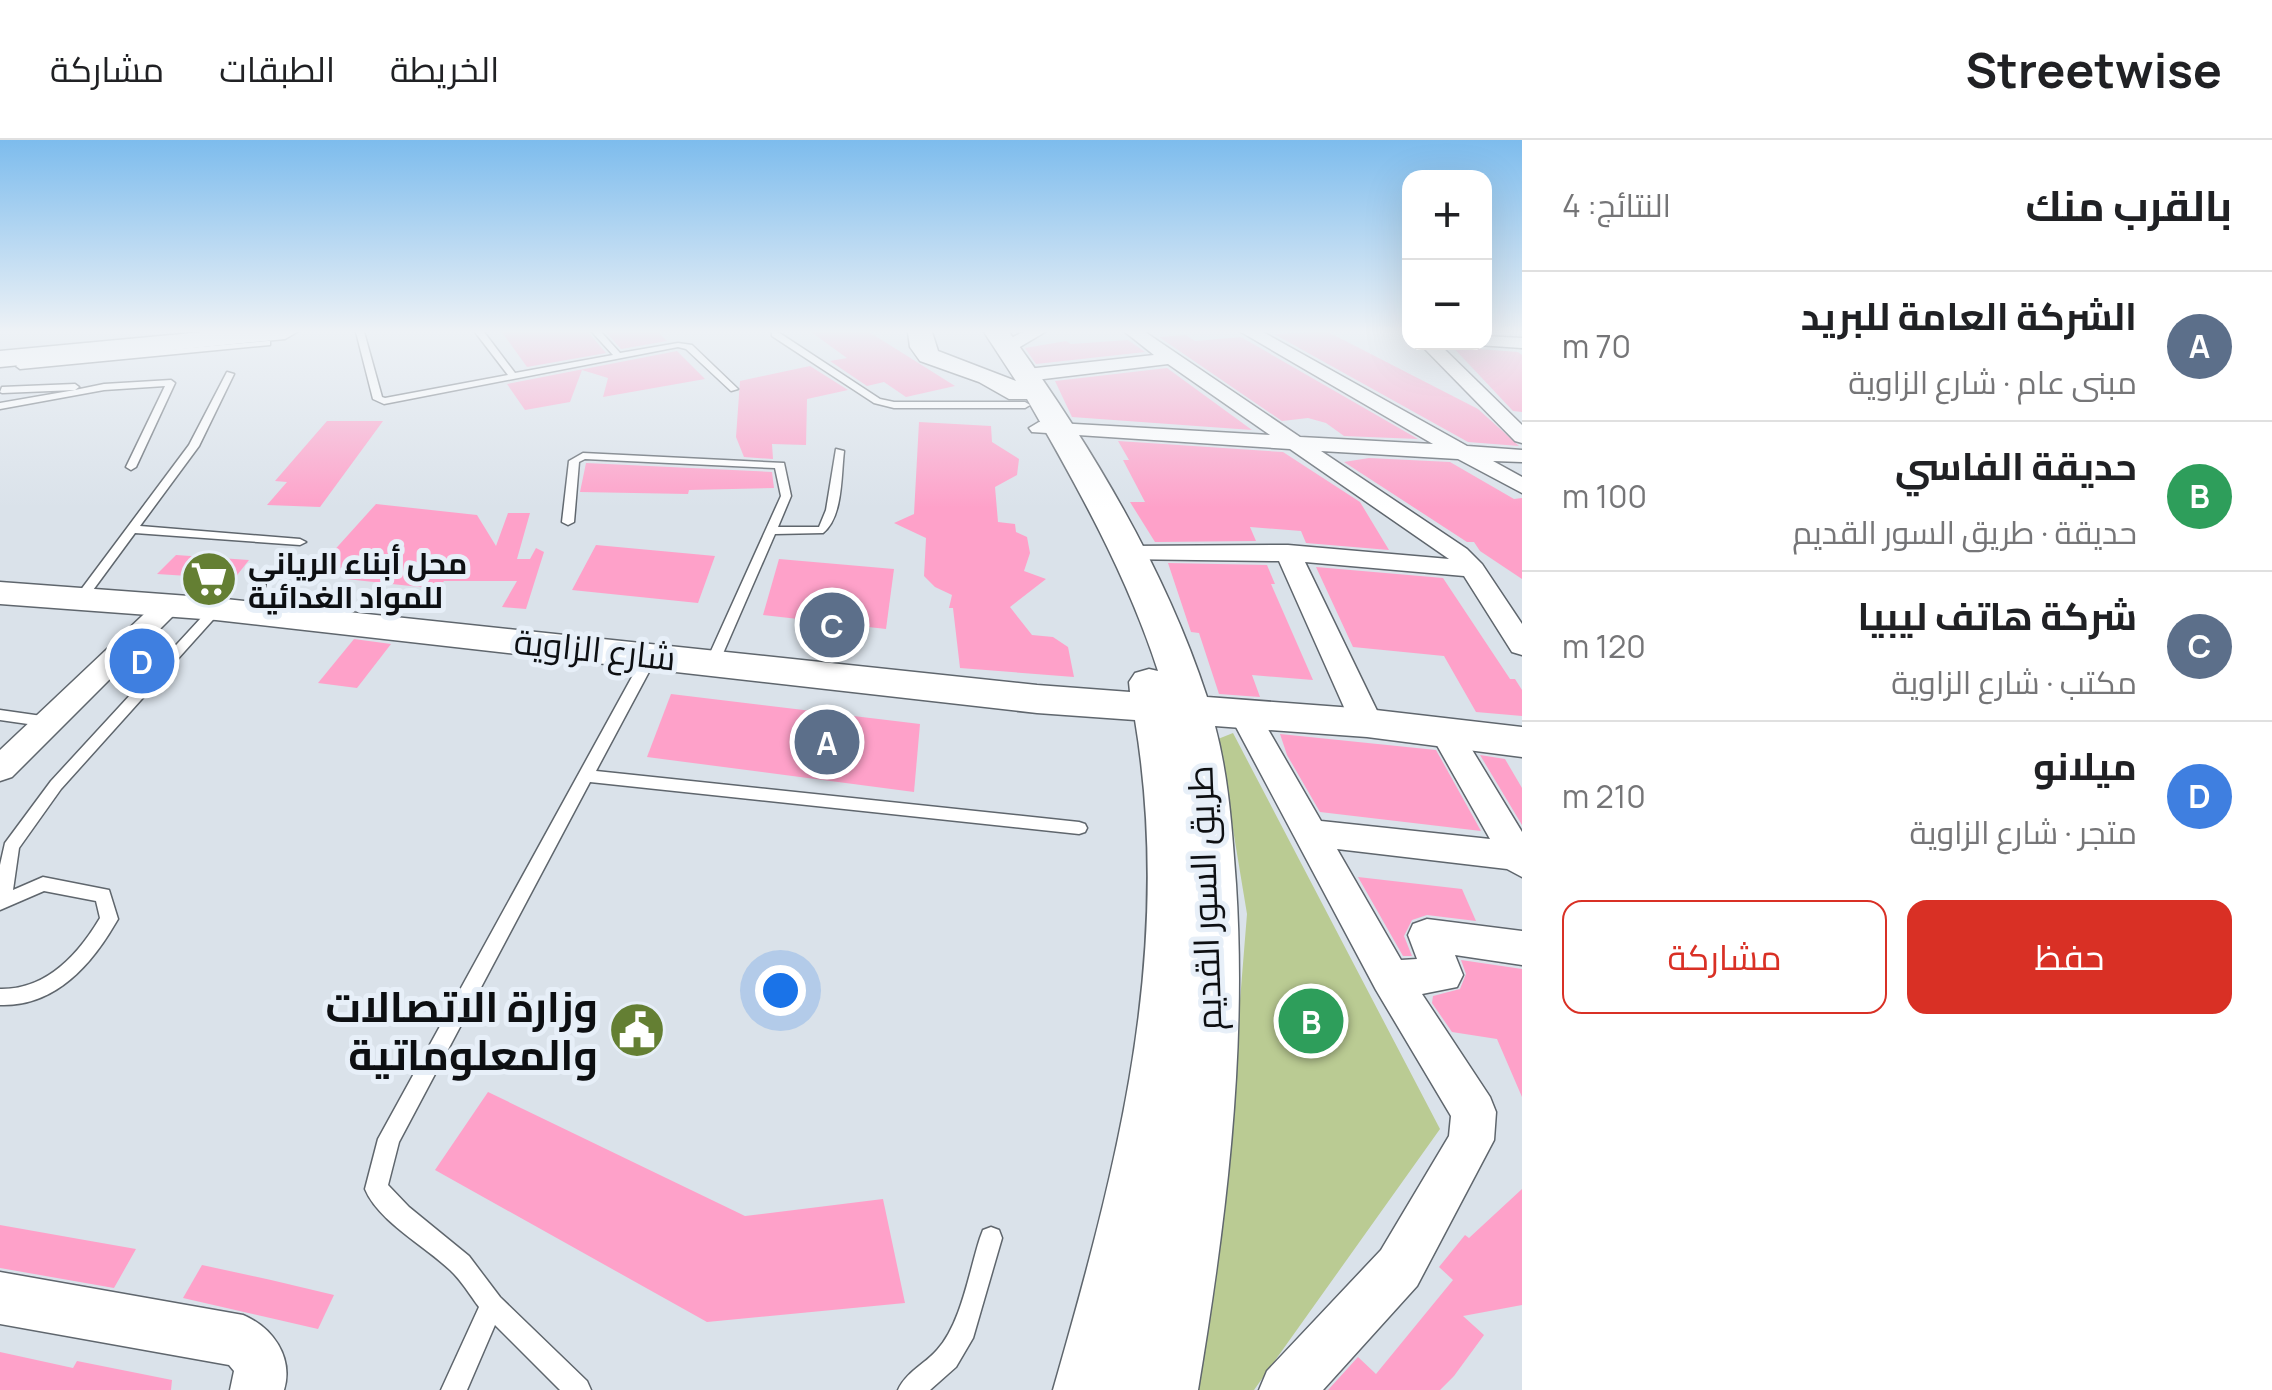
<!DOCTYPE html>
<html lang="ar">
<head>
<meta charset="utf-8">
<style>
	body { margin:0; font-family:Manrope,Cairo,sans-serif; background:#f2f2f2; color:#202124; direction:rtl }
	.controls { position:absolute; right:30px; top:30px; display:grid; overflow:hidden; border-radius:20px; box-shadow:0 10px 40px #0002 }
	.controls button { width:90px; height:90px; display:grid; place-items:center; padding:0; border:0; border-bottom:2px solid #e0e0e0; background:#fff; color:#202124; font:50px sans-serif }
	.you { position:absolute; left:780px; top:850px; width:35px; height:35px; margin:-25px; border:8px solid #fff; border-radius:50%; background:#1a73e8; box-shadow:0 0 0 15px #1a73e833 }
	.badge { display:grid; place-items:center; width:65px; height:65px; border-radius:50%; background:#d93025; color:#fff; font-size:32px; font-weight:700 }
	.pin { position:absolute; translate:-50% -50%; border:5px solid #fff; box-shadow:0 2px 10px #0006 }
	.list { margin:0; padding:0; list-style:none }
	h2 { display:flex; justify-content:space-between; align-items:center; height:130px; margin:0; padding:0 40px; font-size:42px }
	h2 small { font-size:32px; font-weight:400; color:#757577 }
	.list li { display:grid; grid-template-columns:65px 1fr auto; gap:30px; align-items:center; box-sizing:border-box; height:150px; padding:0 40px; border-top:2px solid #e0e0e0 }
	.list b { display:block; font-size:38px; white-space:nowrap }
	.list p { margin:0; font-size:32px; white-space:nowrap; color:#757577 }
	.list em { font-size:32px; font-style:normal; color:#757577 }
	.actions { display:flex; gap:20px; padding:30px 40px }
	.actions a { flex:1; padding:22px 0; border:2px solid #d93025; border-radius:20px; text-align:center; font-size:35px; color:#d93025 }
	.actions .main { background:#d93025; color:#fff }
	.map { position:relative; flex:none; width:1522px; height:1250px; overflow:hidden; direction:ltr }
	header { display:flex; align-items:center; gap:60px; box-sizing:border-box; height:140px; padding:0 50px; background:#fff; border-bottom:2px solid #e0e0e0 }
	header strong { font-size:48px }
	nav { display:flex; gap:55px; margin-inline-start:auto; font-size:35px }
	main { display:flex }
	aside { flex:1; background:#fff }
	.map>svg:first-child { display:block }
</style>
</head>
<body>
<header>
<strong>Streetwise</strong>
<nav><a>الخريطة</a><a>الطبقات</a><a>مشاركة</a></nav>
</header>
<main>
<aside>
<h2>بالقرب منك<small>النتائج: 4</small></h2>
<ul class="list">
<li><span class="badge" style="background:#5c6f8a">A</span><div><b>الشركة العامة للبريد</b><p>مبنى عام · شارع الزاوية</p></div><em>70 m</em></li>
<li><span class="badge" style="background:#2e9e5b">B</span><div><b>حديقة الفاسي</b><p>حديقة · طريق السور القديم</p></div><em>100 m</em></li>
<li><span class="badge" style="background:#5c6f8a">C</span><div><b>شركة هاتف ليبيا</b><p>مكتب · شارع الزاوية</p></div><em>120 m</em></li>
<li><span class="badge" style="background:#3f7fe0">D</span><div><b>ميلانو</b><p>متجر · شارع الزاوية</p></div><em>210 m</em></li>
</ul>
<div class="actions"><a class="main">حفظ</a><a>مشاركة</a></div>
</aside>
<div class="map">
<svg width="1522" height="1250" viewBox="0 0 1522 1250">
	<rect width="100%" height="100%" fill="#dae2ea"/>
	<polygon fill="#bacb93" points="1233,593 1440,989 1254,1250 1180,1250 1226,1034 1247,774 1218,599"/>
	<g fill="#fea1c9">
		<polygon points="502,192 588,192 606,213 527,227"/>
		<polygon points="606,192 658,192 667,201 621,209"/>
		<polygon points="811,192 869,192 955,246 906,257 884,242 867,246 830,221 847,218"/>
		<polygon points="1328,192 1478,269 1519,306 1468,302 1274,194"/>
		<polygon points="1186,195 1195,201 1241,197 1418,299 1344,296 1326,283 1308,278 1282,281 1159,197"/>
		<polygon points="1128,200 1145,212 1036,224 1025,208 1066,201 1071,204"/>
		<polygon points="1448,202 1476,202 1478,209 1518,212 1522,215 1522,272 1513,271"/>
		<polygon points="677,211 705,239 603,257 608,238 582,230 570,262 525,270 507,244"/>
		<polygon points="810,226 848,250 807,259 806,305 772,304 773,319 744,317 736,297 740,241"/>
		<polygon points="1167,228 1252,290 1072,277 1055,241"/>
		<polygon points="327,281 383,281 320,367 267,365 287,342 275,341"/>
		<polygon points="919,282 991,286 992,302 1019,319 1017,335 995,347 998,382 1015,384 1016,392 1027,397 1030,413 1024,431 1046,439 1010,467 1032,495 1053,497 1068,507 1074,537 960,528 953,468 949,468 952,455 935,447 924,436 926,398 894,383 914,374"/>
		<polygon points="1118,301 1283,312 1360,362 1389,410 1306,403 1301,391 1250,387 1256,401 1155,402 1130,362 1145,362 1123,320 1129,320"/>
		<polygon points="1369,318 1450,322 1514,359 1522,358 1522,439 1480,411 1474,402 1467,402 1344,322"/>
		<polygon points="586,323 772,332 774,348 689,350 688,354 580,352"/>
		<polygon points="376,364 477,375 496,406 508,373 530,373 517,419 530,419 536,408 544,412 526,469 502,467 517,441 444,441 438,449 346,439 330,415"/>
		<polygon points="596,405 715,416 698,463 572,450"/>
		<polygon points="176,415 249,420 234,439 157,434"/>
		<polygon points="779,419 894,429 886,489 763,475"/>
		<polygon points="1168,423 1267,425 1275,444 1271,444 1313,540 1252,535 1260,557 1219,554 1199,493 1191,492"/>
		<polygon points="1316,427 1443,438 1510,539 1515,539 1522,550 1522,576 1476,572 1444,516 1353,507"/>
		<polygon points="354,499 391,504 357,548 318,543"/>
		<polygon points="671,554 920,584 914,652 647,617"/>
		<polygon points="1280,594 1436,610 1481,691 1320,672 1287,615"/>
		<polygon points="1480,615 1505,619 1522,648 1522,685"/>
		<polygon points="1358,737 1462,749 1476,781 1427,775 1412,780 1404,796 1412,816 1403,816"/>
		<polygon points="1461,820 1522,829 1522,957 1497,899 1452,892 1432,863 1433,856 1460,849 1466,834"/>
		<polygon points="488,952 745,1076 883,1059 905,1163 707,1182 435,1030"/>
		<polygon points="1522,1049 1522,1165 1463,1176 1484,1195 1454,1236 1440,1250 1328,1250 1358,1217 1376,1234 1453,1140 1439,1127 1465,1095 1469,1098"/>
		<polygon points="0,1085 79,1099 136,1109 114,1148 0,1128"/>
		<polygon points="202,1125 271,1140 334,1155 318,1189 183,1158"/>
		<polygon points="0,1212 73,1228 77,1221 172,1240 171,1250 0,1250"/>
	</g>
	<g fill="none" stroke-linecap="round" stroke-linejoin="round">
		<g stroke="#5f666d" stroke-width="3">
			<g id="lane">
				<polygon points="356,192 364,192 382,257 385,258 508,235 475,192 484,192 515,233 613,215 592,192 601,192 620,213 678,203 692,205 738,249 731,251 686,209 678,207 384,264 373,259"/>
				<polygon points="772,192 778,192 880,259 894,262 1025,262 1030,265 1025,268 894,268 874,263 772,196"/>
				<polygon points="267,201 270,201 270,205 20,229 16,226 20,223"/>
				<polygon points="227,232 234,234 199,306 140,386 300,399 306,402 300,405 135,393 85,461 77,461 77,455 189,305"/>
				<polygon points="171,240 175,243 136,327 131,330 126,327 165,246 104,250 0,269 0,263 75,250 2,253 0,252 2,247 75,244 79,247 75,250 104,244"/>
				<path d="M836,309L844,311C841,336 843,377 823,393L775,394L718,525H708L706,522L781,356L775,328L585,319L579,322L574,382L568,385L562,382L569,321L583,313L784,323L791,356L778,387H819L826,370Z"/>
				<path d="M216,465L222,469L220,472L61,649L19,708L13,750L43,737L109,750L118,779L115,784C90,827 53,867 0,865V849C46,850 78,815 100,778L96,761L44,751L0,770V725L5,703L51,641L212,466Z"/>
				<path d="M651,511L658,515L596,631L1079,682L1085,684L1087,688L1085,692L1079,694L590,642L399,1002L388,1045L409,1067L469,1116L500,1157L587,1241L591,1250H560L495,1185L467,1250H441L479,1167C470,1155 461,1140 450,1130C425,1106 378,1081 365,1049L378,999L644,515Z"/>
				<polygon points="0,570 49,577 56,582 49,587 0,580"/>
				<path d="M991,1087L999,1090L1002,1098L973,1198L956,1227L930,1250H898C906,1232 925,1224 937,1210C961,1184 969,1132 980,1098L983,1090Z"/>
			</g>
		</g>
		<g stroke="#5f666d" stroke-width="3">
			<g id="street">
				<polygon points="1023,192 1045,192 1013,211 1001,211 1001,203"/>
				<polygon points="1125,192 1145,192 1300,297 1433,304 1241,192 1263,192 1467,306 1522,310 1522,322 1493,321 1522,337 1522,353 1458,319 1321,311 1467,409 1482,424 1522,484 1522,515 1512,512 1464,436 1305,422 1383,583 1378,590 1367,593 1356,590 1351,583 1279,421 1120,419 1116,414 1120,409 1129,406 1288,405 1449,419 1290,309 1032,292 1029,288 1039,282 1270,295 1168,224 1027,241 1018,235 1027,229 1154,215"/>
				<polygon points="1484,196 1522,198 1522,208 1478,205 1484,202"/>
				<polygon points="1418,202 1437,202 1522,285 1522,303 1515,301"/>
				<polygon points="169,457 182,465 178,471 12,637 0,641 0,610 160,459"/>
				<polygon points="1243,562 1254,565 1321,681 1490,699 1430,593 1435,585 1446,582 1457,585 1522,692 1522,737 1507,729 1337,709 1401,820 1417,819 1408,795 1413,784 1427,779 1522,791 1522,825 1455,815 1463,835 1457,847 1422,854 1490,957 1496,972 1494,1000 1417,1146 1323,1250 1259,1250 1267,1231 1381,1110 1449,996 1451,976 1376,850 1228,572 1232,565"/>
				<path d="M0,1132L243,1175C272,1187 294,1217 284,1250H230L234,1231L229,1225L0,1184Z"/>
			</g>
		</g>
		<g stroke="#5f666d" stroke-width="3">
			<g id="secondary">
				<polygon points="203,192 297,192 285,199 0,227 0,211"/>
				<path d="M908,192H932L938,211L1016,241L984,192H1009C1089,302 1165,428 1207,557L1367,569L1522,587V617L1367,597L1215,586C1229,638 1232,691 1236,744C1247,914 1226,1082 1198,1250H1053C1117,1027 1174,814 1135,580L1037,573L216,480L0,464V442L216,458L1037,545L1130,552L1129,542L1135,533L1149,529L1158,531C1127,435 1077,346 1027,259H1009L979,242L920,221L910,207Z"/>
			</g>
		</g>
		<use href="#lane" fill="#fff" fill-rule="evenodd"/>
		<use href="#street" fill="#fff" fill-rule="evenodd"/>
		<use href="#secondary" fill="#fff" fill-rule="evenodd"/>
	</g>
	<linearGradient id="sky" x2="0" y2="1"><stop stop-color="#7dbced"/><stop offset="0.52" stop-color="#eef2f6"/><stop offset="1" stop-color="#eef2f6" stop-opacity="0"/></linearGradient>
	<rect width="1522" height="368" fill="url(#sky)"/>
	<defs>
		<g id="supermarket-disc" transform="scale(2.875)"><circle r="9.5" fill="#647f33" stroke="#e7eff8"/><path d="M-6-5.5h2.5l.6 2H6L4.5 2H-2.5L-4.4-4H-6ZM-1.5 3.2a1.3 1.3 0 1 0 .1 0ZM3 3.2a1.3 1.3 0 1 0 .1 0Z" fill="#fff"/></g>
		<g id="civic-disc" transform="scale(2.875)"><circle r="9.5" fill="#647f33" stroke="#e7eff8"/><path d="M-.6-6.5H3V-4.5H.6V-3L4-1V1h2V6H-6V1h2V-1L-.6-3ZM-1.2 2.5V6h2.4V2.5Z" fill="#fff"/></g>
	</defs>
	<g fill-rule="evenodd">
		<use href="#supermarket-disc" x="209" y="439"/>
		<use href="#civic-disc" x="637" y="890"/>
	</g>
	<g text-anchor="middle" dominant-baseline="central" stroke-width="10" stroke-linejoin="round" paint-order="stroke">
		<g font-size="30" font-weight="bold" fill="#0d0f12" stroke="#e7eff8" text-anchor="start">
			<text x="248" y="422">محل أبناء الرياني<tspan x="248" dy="34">للمواد الغدائية</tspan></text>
		</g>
		<g font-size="35" fill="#0d0f12" stroke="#e7eff8">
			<text transform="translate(595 509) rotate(6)">شارع الزاوية</text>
			<text transform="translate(1204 758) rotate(-92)">طريق السور القديم</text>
		</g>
		<g font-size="42" font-weight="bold" fill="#0d0f12" stroke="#e7eff8" text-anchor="end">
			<text x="598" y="866">وزارة الاتصالات<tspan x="598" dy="48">والمعلوماتية</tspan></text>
		</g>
	</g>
</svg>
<div class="controls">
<button>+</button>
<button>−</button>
</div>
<div class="you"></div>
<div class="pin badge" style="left:827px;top:602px;background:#5c6f8a">A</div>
<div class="pin badge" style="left:1311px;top:881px;background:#2e9e5b">B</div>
<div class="pin badge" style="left:832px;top:485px;background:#5c6f8a">C</div>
<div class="pin badge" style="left:142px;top:521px;background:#3f7fe0">D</div>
</div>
</main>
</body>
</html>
